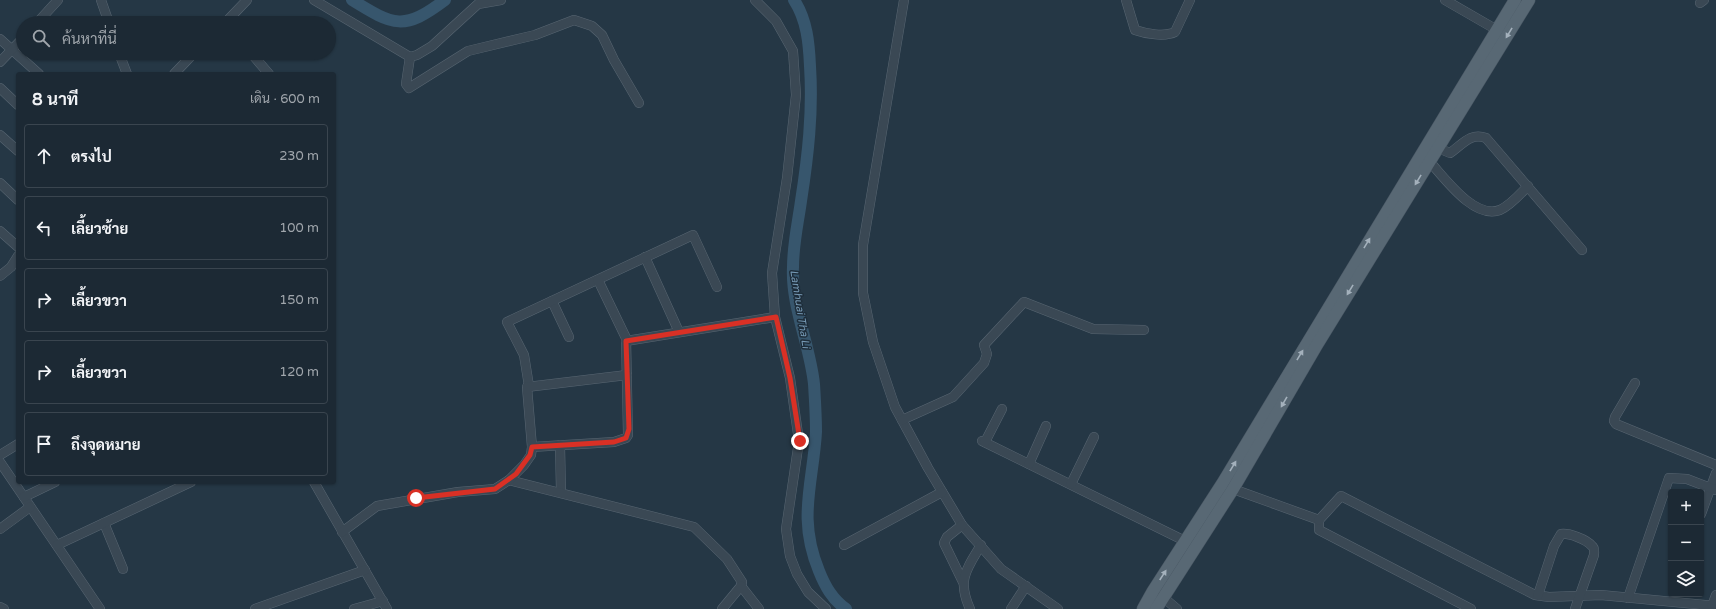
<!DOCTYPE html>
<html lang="th">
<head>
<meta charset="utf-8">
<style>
	body { margin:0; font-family:"Varela Round",Sarabun,sans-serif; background:#293540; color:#f1f3f6 }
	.controls { position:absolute; right:12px; bottom:12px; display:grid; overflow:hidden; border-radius:4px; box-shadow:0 1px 3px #0004 }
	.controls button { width:36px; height:36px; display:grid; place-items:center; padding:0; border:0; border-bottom:1px solid #3a454f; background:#1c2934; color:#f1f3f6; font:20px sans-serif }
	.stop { position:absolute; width:12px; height:12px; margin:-9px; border:3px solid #d93025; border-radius:50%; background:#fff }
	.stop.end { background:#d93025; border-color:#fff; box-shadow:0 1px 4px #0008 }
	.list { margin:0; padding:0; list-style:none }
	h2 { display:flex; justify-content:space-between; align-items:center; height:52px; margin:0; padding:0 16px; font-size:17px }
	h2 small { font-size:13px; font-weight:400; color:#a0a6ac }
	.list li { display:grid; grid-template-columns:26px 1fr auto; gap:12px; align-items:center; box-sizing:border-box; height:64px; margin:0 8px 8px; padding:0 8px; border:1px solid #3a454f; border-radius:4px }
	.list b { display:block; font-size:15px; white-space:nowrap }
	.list em { font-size:13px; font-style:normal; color:#a0a6ac }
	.icon { flex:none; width:22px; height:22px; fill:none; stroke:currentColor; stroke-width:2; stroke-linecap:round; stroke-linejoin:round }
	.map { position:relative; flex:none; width:1716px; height:609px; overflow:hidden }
	.search { position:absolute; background:#1c2934; box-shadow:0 1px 3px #0004; left:16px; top:16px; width:320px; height:44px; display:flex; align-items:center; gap:10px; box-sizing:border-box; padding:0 14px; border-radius:22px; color:#a0a6ac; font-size:15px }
	.panel { position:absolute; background:#1c2934; box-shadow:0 1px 3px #0004; left:16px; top:72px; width:320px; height:412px; border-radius:4px }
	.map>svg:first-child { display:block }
</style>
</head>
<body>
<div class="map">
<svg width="1716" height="609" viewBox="0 0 1716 609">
	<rect width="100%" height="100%" fill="#253745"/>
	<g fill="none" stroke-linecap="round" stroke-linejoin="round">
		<g stroke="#37566d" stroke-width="12">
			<path d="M352,0C394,26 404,31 445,0"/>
			<path d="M794,0C807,20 809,43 810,66C813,112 808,156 801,201C798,223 793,244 793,267C791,306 810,345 814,384C815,400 816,416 816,432C813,484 797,518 819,571C825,586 832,599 846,609"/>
		</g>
		<g stroke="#586672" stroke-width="10">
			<g id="minor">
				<polyline points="101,0 109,23"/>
				<polyline points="314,0 410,57 406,84 409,88 468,51 535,35 574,20 592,26 602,35 614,60 639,103"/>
				<polyline points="755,0 776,21 793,51 796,95 787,178 772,273 775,317 790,378 799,441 786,529 790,556 797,574 808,592 826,609"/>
				<polyline points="904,0 863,245 863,293 873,342 895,407 928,468 962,525 1001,569 1058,609"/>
				<path d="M1126,0L1135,30C1146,34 1165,37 1175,32L1190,0"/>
				<polyline points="1445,0 1497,30"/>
				<polyline points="1700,3 1704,0"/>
				<polyline points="37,23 58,0"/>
				<polyline points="225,23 247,0"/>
				<polyline points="0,39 39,74"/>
				<polyline points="119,53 127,74"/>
				<polyline points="251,53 269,74"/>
				<polyline points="410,57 417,55 432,46 478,4 501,0"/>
				<polyline points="0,62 23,38"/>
				<polyline points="174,74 194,53"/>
				<polyline points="0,88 18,105"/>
				<polyline points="0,135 18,151"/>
				<path d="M1438,148L1450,153C1462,145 1470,132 1486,138L1582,250"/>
				<path d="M1429,161C1444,177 1474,220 1500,210C1511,205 1520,194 1528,186"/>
				<polyline points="0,183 18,200"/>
				<polyline points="0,231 18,247"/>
				<polyline points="645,257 679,332"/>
				<polyline points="0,276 11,267 18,256"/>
				<polyline points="552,301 569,337"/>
				<polyline points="626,341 775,317"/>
				<polyline points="1635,383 1615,417 1614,421 1616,424 1716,465"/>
				<polyline points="529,386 524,355 507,322 693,235 717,287"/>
				<polyline points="902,420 953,397 984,363 987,354 984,345 1024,302 1093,329 1144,330"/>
				<polyline points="982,441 1185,541"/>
				<polyline points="985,442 1002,409"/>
				<polyline points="560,445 561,492"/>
				<polyline points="532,447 614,442 626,438 628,435 626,338 598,280"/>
				<polyline points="0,455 18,444"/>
				<polyline points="0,462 100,609"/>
				<polyline points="1029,464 1046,426"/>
				<polyline points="509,480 694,527 727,559 742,582 741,586"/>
				<polyline points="314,482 387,609"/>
				<polyline points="1071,484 1094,437"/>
				<polyline points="1233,489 1319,520 1319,530 1471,609"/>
				<polyline points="24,497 55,482"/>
				<polyline points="1701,514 1716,473"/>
				<polyline points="1319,520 1341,496 1535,595 1549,597 1601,595 1716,606"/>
				<polyline points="104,523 123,569"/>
				<polyline points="962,525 947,537 944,543 963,582"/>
				<polyline points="0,529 30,507"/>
				<polyline points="342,532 377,506 458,492 495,489 509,480 524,465 531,455 532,447 527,387 627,375"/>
				<polyline points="57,545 191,482"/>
				<polyline points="844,545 942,492"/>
				<path d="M1538,595L1554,546L1561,534C1569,533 1586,539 1592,546C1595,548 1594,552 1594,555L1575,609"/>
				<polyline points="1164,598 1177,609"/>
				<polyline points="1628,598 1669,478 1687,479 1716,490"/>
				<polyline points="1712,606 1716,595"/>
				<polyline points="0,607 4,609"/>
				<polyline points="255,609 365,570"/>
				<polyline points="354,609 383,601"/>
				<polyline points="722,609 741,586 759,609"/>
				<path d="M970,609C957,580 966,570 981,545"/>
				<polyline points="1011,609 1026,586"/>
			</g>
		</g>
		<g stroke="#465461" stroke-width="13">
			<g id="major">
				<polyline points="1143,609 1153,591 1222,484 1515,0"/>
				<polyline points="1156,609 1233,489 1318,343 1529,0"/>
			</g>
		</g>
		<use href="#minor" stroke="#3a4854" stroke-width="9"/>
		<use href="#major" stroke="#586874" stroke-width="12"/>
	</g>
	<defs><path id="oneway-solid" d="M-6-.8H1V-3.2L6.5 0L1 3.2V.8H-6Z"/></defs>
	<g fill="#a4b1bc">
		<use href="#oneway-solid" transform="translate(1509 33) rotate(121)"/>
		<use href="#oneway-solid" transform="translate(1418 180) rotate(121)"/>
		<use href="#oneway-solid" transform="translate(1367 243) rotate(-59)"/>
		<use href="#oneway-solid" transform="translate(1350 290) rotate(121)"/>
		<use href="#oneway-solid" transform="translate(1300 355) rotate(-59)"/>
		<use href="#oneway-solid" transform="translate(1284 402) rotate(120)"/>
		<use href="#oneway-solid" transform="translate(1233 466) rotate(-59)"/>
		<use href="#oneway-solid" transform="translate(1163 575) rotate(-57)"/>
	</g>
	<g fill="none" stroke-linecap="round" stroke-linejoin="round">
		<polyline stroke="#d93025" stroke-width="5" points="416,498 495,489 516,474 530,455 532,447 614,442 626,438 629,429 626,341 776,317 790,378 800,441"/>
	</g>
	<g text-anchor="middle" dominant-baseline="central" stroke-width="3" stroke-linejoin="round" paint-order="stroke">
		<g font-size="11" font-style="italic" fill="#7598b3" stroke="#1e2d3a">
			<text transform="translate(800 309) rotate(81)">Lamhuai Tha Li</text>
		</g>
	</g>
</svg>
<div class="controls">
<button>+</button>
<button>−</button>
<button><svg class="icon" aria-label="layers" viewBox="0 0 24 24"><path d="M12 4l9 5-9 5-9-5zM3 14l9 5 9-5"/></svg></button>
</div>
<div class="stop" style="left:416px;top:498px"></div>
<div class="stop end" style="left:800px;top:441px"></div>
<div class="search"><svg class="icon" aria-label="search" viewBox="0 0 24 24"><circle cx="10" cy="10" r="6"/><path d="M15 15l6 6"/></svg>ค้นหาที่นี่</div>
<section class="panel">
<h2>8 นาที<small>เดิน · 600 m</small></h2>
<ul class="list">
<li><svg class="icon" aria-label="ahead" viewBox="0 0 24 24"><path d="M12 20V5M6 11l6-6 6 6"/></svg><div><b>ตรงไป</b></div><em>230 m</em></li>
<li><svg class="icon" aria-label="left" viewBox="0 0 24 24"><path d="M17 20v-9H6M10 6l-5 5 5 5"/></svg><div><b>เลี้ยวซ้าย</b></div><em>100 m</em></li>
<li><svg class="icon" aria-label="right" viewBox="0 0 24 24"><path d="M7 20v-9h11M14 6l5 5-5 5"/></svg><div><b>เลี้ยวขวา</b></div><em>150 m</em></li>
<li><svg class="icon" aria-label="right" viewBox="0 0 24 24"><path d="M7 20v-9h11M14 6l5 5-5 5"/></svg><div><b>เลี้ยวขวา</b></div><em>120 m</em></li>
<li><svg class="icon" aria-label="arrive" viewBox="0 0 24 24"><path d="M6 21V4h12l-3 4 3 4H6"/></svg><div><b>ถึงจุดหมาย</b></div></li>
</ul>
</section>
</div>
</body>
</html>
